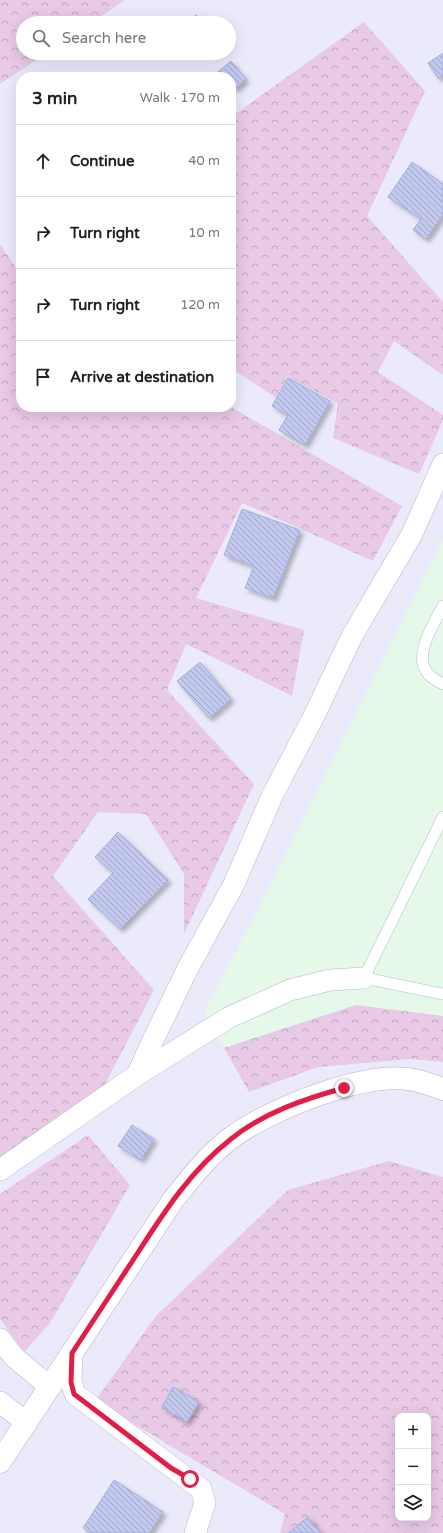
<!DOCTYPE html>
<html lang="en">
<head>
<meta charset="utf-8">
<style>
	body { margin:0; font-family:"Varela Round",sans-serif; background:#f2f2f2; color:#202124 }
	.controls { position:absolute; right:12px; bottom:12px; display:grid; overflow:hidden; border-radius:8px; box-shadow:0 4px 16px #0002 }
	.controls button { width:36px; height:36px; display:grid; place-items:center; padding:0; border:0; border-bottom:1px solid #e0e0e0; background:#fff; color:#202124; font:20px sans-serif }
	.stop { position:absolute; width:12px; height:12px; margin:-9px; border:3px solid #e11d48; border-radius:50%; background:#fff }
	.stop.end { background:#e11d48; border-color:#fff; box-shadow:0 1px 4px #0008 }
	.list { margin:0; padding:0; list-style:none }
	h2 { display:flex; justify-content:space-between; align-items:center; height:52px; margin:0; padding:0 16px; font-size:17px }
	h2 small { font-size:13px; font-weight:400; color:#757577 }
	.list li { display:grid; grid-template-columns:26px 1fr auto; gap:12px; align-items:center; box-sizing:border-box; height:72px; padding:0 16px; border-top:1px solid #e0e0e0 }
	.list b { display:block; font-size:15px; white-space:nowrap }
	.list em { font-size:13px; font-style:normal; color:#757577 }
	.icon { flex:none; width:22px; height:22px; fill:none; stroke:currentColor; stroke-width:2; stroke-linecap:round; stroke-linejoin:round }
	.map { position:relative; flex:none; width:443px; height:1533px; overflow:hidden }
	.search { position:absolute; background:#fff; box-shadow:0 4px 16px #0002; left:16px; top:16px; width:220px; height:44px; display:flex; align-items:center; gap:10px; box-sizing:border-box; padding:0 14px; border-radius:22px; color:#757577; font-size:15px }
	.panel { position:absolute; background:#fff; box-shadow:0 4px 16px #0002; left:16px; top:72px; width:220px; height:340px; border-radius:16px }
	.map>svg:first-child { display:block }
</style>
</head>
<body>
<div class="map">
<svg width="443" height="1533" viewBox="0 0 443 1533">
	<defs>
		<pattern id="forest-crowns" width="20" height="18" patternUnits="userSpaceOnUse"><rect width="20" height="18" fill="#e8c9e6"/><path d="M2 6a3 3 0 1 1 6 0M12 15a3 3 0 1 1 6 0" fill="none" stroke="#bea6bf"/></pattern>
		<pattern id="building-back-hatch" width="6" height="6" patternUnits="userSpaceOnUse"><rect width="6" height="6" fill="#c3c9ee"/><path d="M-1 5l2 2M0 0l6 6M5-1l2 2" fill="none" stroke="#a1a6c5"/></pattern>
		<filter id="shadow"><feDropShadow dx="3.5" dy="3.5" stdDeviation="2" flood-color="#0004"/></filter>
	</defs>
	<rect width="100%" height="100%" fill="#ebeafb"/>
	<polygon fill="#e6f8e8" points="443,540 443,1062 410,1059 318,1067 249,1092 204,1012 254,918"/>
	<g fill="url(#forest-crowns)" fill-rule="evenodd">
		<polygon points="0,0 125,0 91,23 23,23 23,53 47,53 0,84"/>
		<polygon points="364,22 425,91 367,216 443,302 443,375 394,341 378,372 443,415 443,420 419,474 333,438 338,403 288,377 276,398 231,368 231,117"/>
		<polygon points="0,244 21,275 21,407 231,407 402,506 373,561 242,503 196,598 304,630 292,696 186,644 167,690 254,784 184,934 184,874 146,814 98,812 53,876 154,990 99,1096 0,1160"/>
		<polygon points="356,1005 443,1016 443,1062 410,1059 318,1067 249,1092 224,1048"/>
		<polygon points="88,1135 130,1185 50,1323 24,1352 0,1319 0,1194"/>
		<path d="M389,1161L443,1177V1533H280L285,1514L95,1401L156,1316L288,1190ZM398,1416H428V1518H398Z"/>
	</g>
	<g fill="url(#building-back-hatch)" stroke="#a5aedf" filter="url(#shadow)">
		<polygon points="196,15 201,23 185,23"/>
		<polygon points="443,53 443,76 439,79 428,63"/>
		<polygon points="231,61 246,79 235,89 232,86 231,87 231,77 212,77"/>
		<polygon points="412,162 443,184 443,214 426,239 413,230 421,219 388,197"/>
		<polygon points="288,378 330,401 305,445 279,430 288,415 272,406"/>
		<polygon points="242,509 300,530 273,598 245,588 254,566 224,555"/>
		<polygon points="200,662 231,699 209,718 177,681"/>
		<polygon points="118,832 168,880 120,929 88,899 113,873 95,857"/>
		<polygon points="132,1125 154,1139 141,1160 118,1146"/>
		<polygon points="173,1387 199,1402 187,1422 162,1407"/>
		<polygon points="114,1480 163,1512 149,1533 90,1533 83,1528"/>
		<polygon points="308,1517 321,1533 288,1533"/>
	</g>
	<g fill="none" stroke-linecap="round" stroke-linejoin="round">
		<g stroke="#b5b7d1" stroke-width="12">
			<g id="service">
				<path d="M443,606C435,622 414,653 426,671C430,678 436,680 443,684"/>
				<polyline points="443,817 364,978 443,994"/>
			</g>
		</g>
		<g stroke="#b5b7d1" stroke-width="22">
			<g id="minor">
				<polyline points="137,1075 153,1040 188,968 234,884 272,796 314,716 352,636 412,534 443,464"/>
				<polyline points="0,1170 137,1075 228,1018 290,990 330,980 364,978"/>
				<polyline points="0,1339 14,1357 50,1387"/>
				<polyline points="72,1353 71,1382 75,1394 201,1489 205,1503 195,1533"/>
				<polyline points="0,1402 27,1423"/>
			</g>
		</g>
		<g stroke="#aeb1cf" stroke-width="23">
			<path id="secondary" d="M0,1462L173,1200C191,1178 208,1155 231,1138C270,1109 366,1070 414,1080C424,1082 434,1086 443,1089"/>
		</g>
		<use href="#service" stroke="#fff" stroke-width="11"/>
		<use href="#minor" stroke="#fff" stroke-width="21"/>
		<use href="#secondary" stroke="#fff" stroke-width="22"/>
	</g>
	<g fill="none" stroke-linecap="round" stroke-linejoin="round">
		<path stroke="#e11d48" stroke-width="5" d="M190,1479L171,1468L74,1394L71,1382L72,1353C94,1320 115,1287 137,1254C164,1212 191,1170 231,1139C263,1113 304,1099 344,1088"/>
	</g>
</svg>
<div class="controls">
<button>+</button>
<button>−</button>
<button><svg class="icon" aria-label="layers" viewBox="0 0 24 24"><path d="M12 4l9 5-9 5-9-5zM3 14l9 5 9-5"/></svg></button>
</div>
<div class="stop" style="left:190px;top:1479px"></div>
<div class="stop end" style="left:344px;top:1088px"></div>
<div class="search"><svg class="icon" aria-label="search" viewBox="0 0 24 24"><circle cx="10" cy="10" r="6"/><path d="M15 15l6 6"/></svg>Search here</div>
<section class="panel">
<h2>3 min<small>Walk · 170 m</small></h2>
<ul class="list">
<li><svg class="icon" aria-label="ahead" viewBox="0 0 24 24"><path d="M12 20V5M6 11l6-6 6 6"/></svg><div><b>Continue</b></div><em>40 m</em></li>
<li><svg class="icon" aria-label="right" viewBox="0 0 24 24"><path d="M7 20v-9h11M14 6l5 5-5 5"/></svg><div><b>Turn right</b></div><em>10 m</em></li>
<li><svg class="icon" aria-label="right" viewBox="0 0 24 24"><path d="M7 20v-9h11M14 6l5 5-5 5"/></svg><div><b>Turn right</b></div><em>120 m</em></li>
<li><svg class="icon" aria-label="arrive" viewBox="0 0 24 24"><path d="M6 21V4h12l-3 4 3 4H6"/></svg><div><b>Arrive at destination</b></div></li>
</ul>
</section>
</div>
</body>
</html>
